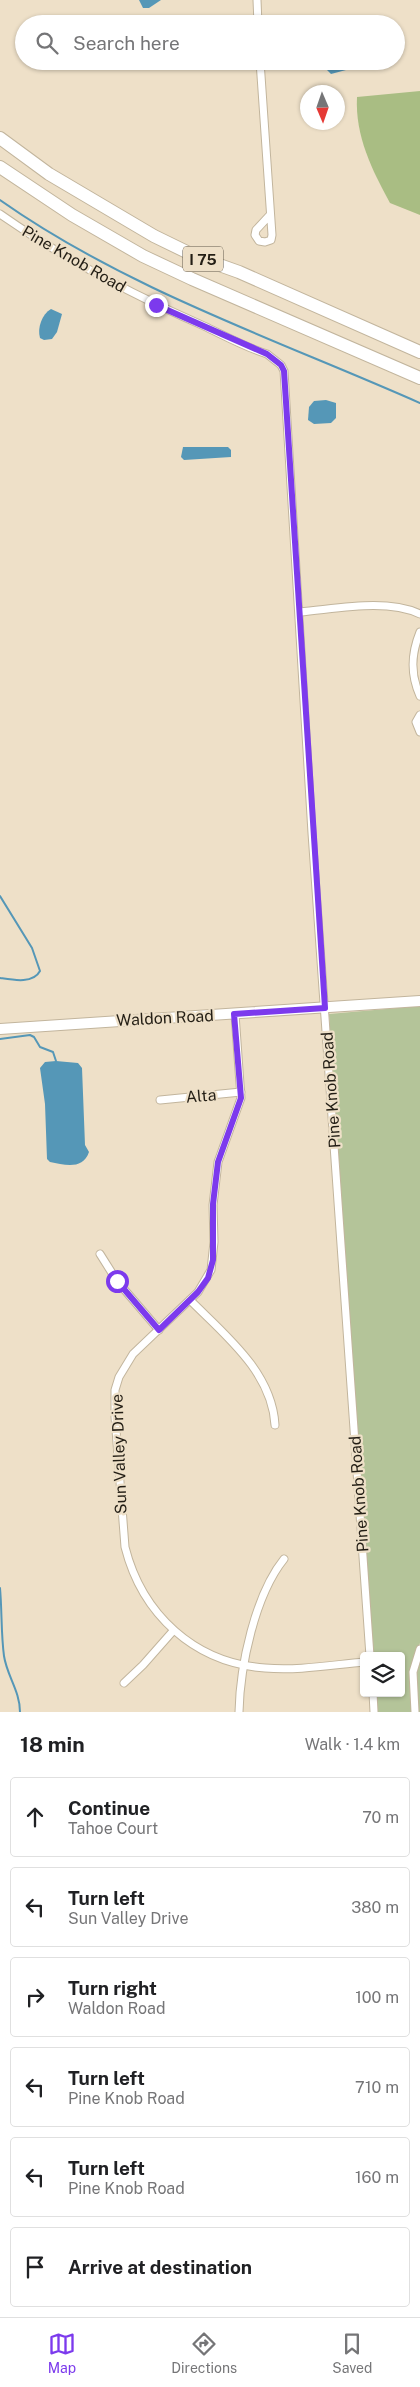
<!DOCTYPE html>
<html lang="en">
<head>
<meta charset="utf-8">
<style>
	body { margin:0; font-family:"Public Sans",sans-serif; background:#f6f6f6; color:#202124 }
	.controls { position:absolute; right:15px; bottom:15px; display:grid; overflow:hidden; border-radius:5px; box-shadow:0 1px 4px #0004 }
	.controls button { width:45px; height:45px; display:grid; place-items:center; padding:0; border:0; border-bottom:1px solid #e0e0e0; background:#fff; color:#202124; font:25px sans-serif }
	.compass { position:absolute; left:300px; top:85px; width:45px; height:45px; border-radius:50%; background:#fff; box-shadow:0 1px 4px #0004; rotate:178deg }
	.stop { position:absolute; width:15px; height:15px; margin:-11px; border:4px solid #7c3aed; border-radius:50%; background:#fff }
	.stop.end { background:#7c3aed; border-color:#fff; box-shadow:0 1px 5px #0008 }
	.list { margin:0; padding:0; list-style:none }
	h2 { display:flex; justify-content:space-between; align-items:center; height:65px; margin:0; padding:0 20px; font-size:21px }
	h2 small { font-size:16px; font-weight:400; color:#757577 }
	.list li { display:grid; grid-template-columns:32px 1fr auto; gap:15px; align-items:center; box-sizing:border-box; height:80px; margin:0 10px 10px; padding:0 10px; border:1px solid #e0e0e0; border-radius:5px }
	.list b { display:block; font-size:19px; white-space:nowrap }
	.list p { margin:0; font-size:16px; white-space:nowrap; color:#757577 }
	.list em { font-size:16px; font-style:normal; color:#757577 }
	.icon { flex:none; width:28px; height:28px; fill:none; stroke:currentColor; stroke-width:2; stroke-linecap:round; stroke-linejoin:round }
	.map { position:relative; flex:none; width:420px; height:1712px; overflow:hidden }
	.search { position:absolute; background:#fff; box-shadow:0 1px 4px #0004; left:15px; right:15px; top:15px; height:55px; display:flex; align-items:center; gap:12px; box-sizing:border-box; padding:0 18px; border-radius:28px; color:#757577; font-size:19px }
	.sheet { height:605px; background:#fff }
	nav { display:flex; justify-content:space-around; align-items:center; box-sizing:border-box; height:70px; border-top:1px solid #e0e0e0; background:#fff; font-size:14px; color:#757577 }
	nav a { display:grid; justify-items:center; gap:2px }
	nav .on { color:#7c3aed }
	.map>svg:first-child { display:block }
</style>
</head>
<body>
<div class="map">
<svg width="420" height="1712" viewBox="0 0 420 1712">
	<rect width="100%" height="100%" fill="#eee0c8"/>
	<polygon fill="#b4c499" points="420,1006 420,1643 412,1665 420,1665 420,1712 376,1712 375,1693 401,1693 401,1656 373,1656 329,1014"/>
	<path fill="#a9bd83" d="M420,91V215L390,203C372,170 355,136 357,97Z"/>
	<g fill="#5597b7">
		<polygon points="139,0 161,0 149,8 143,8"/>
		<polygon points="325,61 350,61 346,70 331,74 326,69"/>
		<path d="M51,309L62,314L57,332L52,339L44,340L40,338C37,328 42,314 51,309Z"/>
		<polygon points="326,400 336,403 336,418 331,423 314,424 308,420 309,407 314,401"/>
		<polygon points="183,447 228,447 231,450 231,457 184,460 181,457"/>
		<path d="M56,1061L78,1063L82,1068L85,1145L89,1152C83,1170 65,1165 50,1162L47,1159L45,1104L40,1068L45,1062Z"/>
	</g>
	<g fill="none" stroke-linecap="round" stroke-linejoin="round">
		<g stroke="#5597b7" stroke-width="2">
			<path d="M0,200C128,290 278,340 420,403"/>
			<path d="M0,896L32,948L40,971C33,984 13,980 0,978"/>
			<polyline points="0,1039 30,1035 34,1037 40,1047 53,1052 56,1061"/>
			<path d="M0,1588C2,1610 1,1634 4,1656C7,1676 20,1691 20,1712"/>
		</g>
		<g stroke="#c2b59d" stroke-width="9">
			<g id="street">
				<polyline points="257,0 258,24"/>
				<polyline points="260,61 272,235 271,240 265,242 259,241 255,235 256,230 269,216"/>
				<path d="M0,214C64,259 133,295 204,326C225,336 245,347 267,354L281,365L284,371L312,833L370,1656"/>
				<path d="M300,612C336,609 386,598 420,614"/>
				<path d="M420,632C411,654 410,674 420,696"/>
				<polyline points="420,715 416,722 420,732"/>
				<path d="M235,1014L241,1098L218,1162L213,1205L214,1242L211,1270L198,1292L133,1354L119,1377L115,1390V1417L125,1547C142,1614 194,1663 265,1668C297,1671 331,1665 364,1662"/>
				<polyline points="160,1100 241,1092"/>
				<polyline points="100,1254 117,1281 159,1330"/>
				<path d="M190,1300C225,1335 272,1372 275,1425"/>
				<polyline points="124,1683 143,1665 173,1631"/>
				<polyline points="373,1693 374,1712"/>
				<path d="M239,1712C240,1666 255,1595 284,1559"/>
				<polyline points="415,1712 413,1672 420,1649"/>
			</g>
		</g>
		<g stroke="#c2b59d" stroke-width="12">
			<polyline id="secondary" points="0,1029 420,1001"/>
		</g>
		<g stroke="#c2b59d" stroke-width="14">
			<g id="highway">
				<polyline points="0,138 49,174 154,236 197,257 239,272 420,352"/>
				<polyline points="0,167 72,215 143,256 192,279 420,378"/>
			</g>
		</g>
		<use href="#street" stroke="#fff" stroke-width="7"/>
		<use href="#secondary" stroke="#fff" stroke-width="10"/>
		<use href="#highway" stroke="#fff" stroke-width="12"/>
	</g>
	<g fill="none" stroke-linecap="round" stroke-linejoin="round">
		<polyline stroke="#7c3aed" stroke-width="6" points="117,1281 159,1330 198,1292 208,1278 213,1260 213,1204 218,1162 241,1098 234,1014 325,1008 284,371 281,365 267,354 156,305"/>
	</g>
	<g text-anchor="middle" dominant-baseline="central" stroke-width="4.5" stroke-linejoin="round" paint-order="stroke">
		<rect fill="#eee0c8" stroke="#60584b" stroke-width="1" x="183" y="246.5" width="40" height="25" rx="4"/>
		<g font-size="15" font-weight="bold" fill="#231e15">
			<text x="203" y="259">I 75</text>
		</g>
		<g font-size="16" fill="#231e15" stroke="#eee0c8">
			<text transform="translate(74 259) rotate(30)">Pine Knob Road</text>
			<text transform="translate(165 1018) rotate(-3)">Waldon Road</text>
			<text transform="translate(331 1090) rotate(-94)">Pine Knob Road</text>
			<text transform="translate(201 1096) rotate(-5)">Alta</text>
			<text transform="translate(119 1454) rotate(-92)">Sun Valley Drive</text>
			<text transform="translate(359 1494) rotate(-94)">Pine Knob Road</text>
		</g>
	</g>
</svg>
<div class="controls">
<button><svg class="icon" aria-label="layers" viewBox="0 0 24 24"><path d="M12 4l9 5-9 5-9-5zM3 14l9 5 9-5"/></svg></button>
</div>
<svg class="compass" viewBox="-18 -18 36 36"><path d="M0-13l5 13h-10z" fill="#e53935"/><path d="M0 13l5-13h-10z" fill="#757577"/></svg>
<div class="stop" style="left:117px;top:1281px"></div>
<div class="stop end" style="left:156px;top:305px"></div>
<div class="search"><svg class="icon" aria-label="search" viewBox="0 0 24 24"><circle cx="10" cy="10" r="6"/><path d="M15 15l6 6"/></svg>Search here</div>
</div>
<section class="sheet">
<h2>18 min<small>Walk · 1.4 km</small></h2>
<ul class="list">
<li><svg class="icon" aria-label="ahead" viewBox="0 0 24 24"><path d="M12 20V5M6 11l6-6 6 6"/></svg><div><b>Continue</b><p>Tahoe Court</p></div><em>70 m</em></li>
<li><svg class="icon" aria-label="left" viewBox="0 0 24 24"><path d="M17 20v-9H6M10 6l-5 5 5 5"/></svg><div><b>Turn left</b><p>Sun Valley Drive</p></div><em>380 m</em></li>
<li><svg class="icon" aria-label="right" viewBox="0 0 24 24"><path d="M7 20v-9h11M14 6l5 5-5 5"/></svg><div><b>Turn right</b><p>Waldon Road</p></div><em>100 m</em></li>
<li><svg class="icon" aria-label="left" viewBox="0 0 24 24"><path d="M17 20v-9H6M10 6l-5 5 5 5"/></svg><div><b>Turn left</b><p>Pine Knob Road</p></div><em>710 m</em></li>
<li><svg class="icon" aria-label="left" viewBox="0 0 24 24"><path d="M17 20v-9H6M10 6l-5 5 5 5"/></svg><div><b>Turn left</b><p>Pine Knob Road</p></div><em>160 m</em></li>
<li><svg class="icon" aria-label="arrive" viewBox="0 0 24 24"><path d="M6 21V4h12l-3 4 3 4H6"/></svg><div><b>Arrive at destination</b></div></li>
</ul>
</section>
<nav>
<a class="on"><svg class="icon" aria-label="map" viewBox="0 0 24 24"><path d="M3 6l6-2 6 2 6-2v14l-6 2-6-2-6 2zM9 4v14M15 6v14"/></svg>Map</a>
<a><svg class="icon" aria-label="directions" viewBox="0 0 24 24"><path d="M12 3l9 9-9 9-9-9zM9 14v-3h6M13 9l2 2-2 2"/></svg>Directions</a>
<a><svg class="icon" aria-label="saved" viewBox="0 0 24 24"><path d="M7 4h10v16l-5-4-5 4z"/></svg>Saved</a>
</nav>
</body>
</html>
